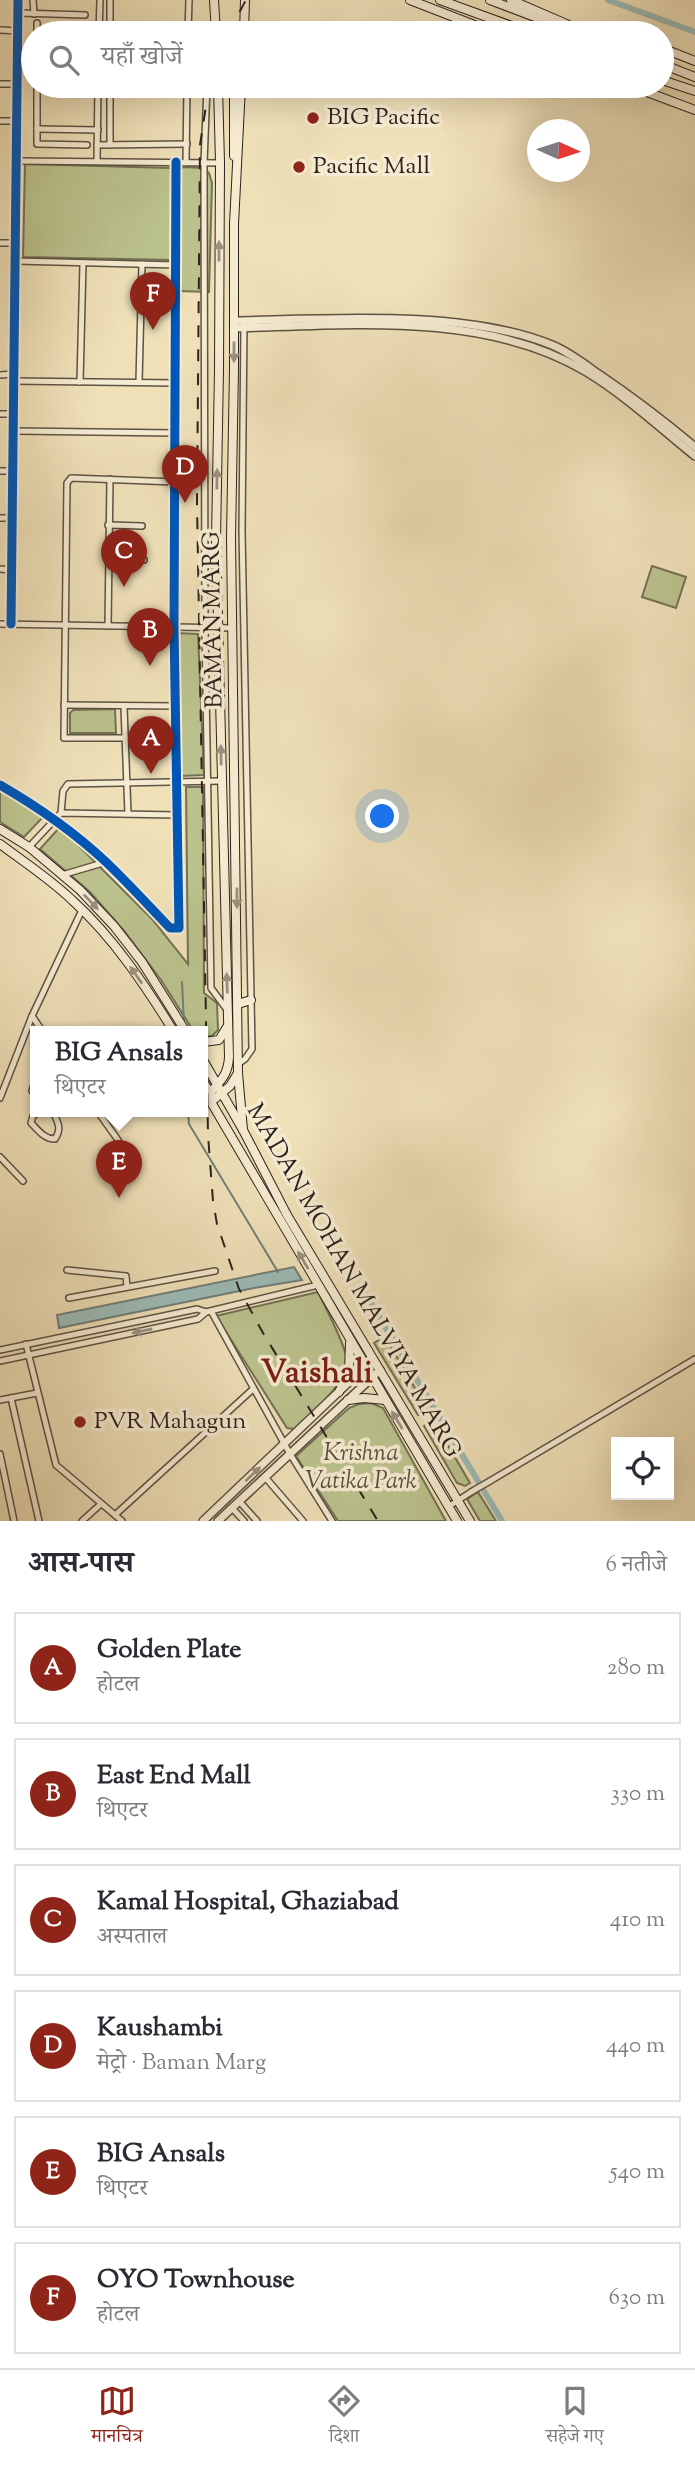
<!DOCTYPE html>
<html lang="hi">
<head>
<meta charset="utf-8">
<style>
	body { margin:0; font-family:"Sorts Mill Goudy","Noto Serif Devanagari",serif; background:#f7f7f7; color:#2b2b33 }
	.controls { position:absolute; right:21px; bottom:21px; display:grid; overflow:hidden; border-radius:0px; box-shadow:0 7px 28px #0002 }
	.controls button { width:63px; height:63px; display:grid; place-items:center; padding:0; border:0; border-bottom:2px solid #e1e1e2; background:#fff; color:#2b2b33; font:35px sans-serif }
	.compass { position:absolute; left:527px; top:119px; width:63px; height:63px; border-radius:50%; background:#fff; box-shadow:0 7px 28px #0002; rotate:93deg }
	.you { position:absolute; left:383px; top:817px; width:24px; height:24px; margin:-18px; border:5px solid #fff; border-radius:50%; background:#1a73e8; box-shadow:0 0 0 10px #1a73e833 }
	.badge { display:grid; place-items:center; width:46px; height:46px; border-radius:50%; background:#8f2418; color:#fff; font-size:23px; font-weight:700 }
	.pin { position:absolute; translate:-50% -58px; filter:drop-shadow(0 2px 4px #0008) }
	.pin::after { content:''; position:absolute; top:37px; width:24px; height:21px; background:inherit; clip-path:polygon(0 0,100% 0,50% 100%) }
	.popup { position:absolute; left:30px; top:1026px; width:178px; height:91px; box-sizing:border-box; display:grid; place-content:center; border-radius:0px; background:#fff; filter:drop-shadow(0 2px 5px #0005); font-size:23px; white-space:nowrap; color:#7c7c81 }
	.popup b { font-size:26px; color:#2b2b33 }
	.popup::after { content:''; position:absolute; left:50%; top:100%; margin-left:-14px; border:14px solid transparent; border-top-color:#fff }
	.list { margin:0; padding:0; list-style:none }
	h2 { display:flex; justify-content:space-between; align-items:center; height:91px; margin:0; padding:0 28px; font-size:30px }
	h2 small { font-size:23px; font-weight:400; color:#7c7c81 }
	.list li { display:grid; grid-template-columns:46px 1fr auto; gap:21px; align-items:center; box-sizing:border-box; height:112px; margin:0 14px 14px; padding:0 14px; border:2px solid #e1e1e2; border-radius:0px }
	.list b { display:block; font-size:26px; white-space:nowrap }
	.list p { margin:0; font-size:23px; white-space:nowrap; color:#7c7c81 }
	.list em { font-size:23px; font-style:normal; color:#7c7c81 }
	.icon { flex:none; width:38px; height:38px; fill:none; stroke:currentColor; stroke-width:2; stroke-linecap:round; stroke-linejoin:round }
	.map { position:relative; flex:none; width:695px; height:1521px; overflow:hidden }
	.search { position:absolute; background:#fff; box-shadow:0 7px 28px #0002; left:21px; right:21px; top:21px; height:77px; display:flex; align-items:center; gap:18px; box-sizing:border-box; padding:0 24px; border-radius:38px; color:#7c7c81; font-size:26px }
	.sheet { height:847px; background:#fff }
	nav { display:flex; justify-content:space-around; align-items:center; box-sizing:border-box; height:98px; border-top:2px solid #e1e1e2; background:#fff; font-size:19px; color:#7c7c81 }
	nav a { display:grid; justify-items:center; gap:4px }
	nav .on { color:#8f2418 }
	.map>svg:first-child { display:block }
</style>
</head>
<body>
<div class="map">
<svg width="695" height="1521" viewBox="0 0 695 1521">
	<rect width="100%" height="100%" fill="#efe0b8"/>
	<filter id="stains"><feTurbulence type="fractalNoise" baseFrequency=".00286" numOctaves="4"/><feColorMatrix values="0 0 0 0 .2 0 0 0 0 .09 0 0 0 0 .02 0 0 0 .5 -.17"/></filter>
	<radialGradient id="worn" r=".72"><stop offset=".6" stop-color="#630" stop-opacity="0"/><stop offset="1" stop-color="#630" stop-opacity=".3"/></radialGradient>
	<g fill="#bbc28d" stroke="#747255" stroke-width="2">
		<polygon points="25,164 170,168 175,176 174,260 23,257"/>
		<polygon points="183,167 204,168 209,173 212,183 209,292 179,291 180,170"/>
		<polygon points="652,566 686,577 676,608 642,597"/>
		<polygon points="177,633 198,634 204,775 181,776"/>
		<polygon points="115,709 116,733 70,733 70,713 73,710"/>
		<polygon points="0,787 45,815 24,837 0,822"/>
		<polygon points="186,787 203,787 204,993 217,1003 218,1030 212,1036 204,1037 203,1032 194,1032 161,980 125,932 90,892 40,849 60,827 152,919 188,964"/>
		<path d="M318,1292C324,1305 349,1351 347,1363C344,1387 311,1413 294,1429L287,1428L216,1316Z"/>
		<polygon points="385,1336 427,1409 418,1415 374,1343"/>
		<polygon points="371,1403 383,1408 446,1521 338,1521 296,1456 349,1408 359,1404"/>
		<polygon points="433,1420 470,1483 465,1486 457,1483 424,1426"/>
		<polygon points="478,1492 496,1521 480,1521 467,1499"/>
	</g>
	<polygon fill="#9cbbb6" stroke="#707e79" stroke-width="2" points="294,1267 302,1280 254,1288 59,1328 57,1315"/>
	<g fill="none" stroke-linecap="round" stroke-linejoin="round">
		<g stroke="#707e79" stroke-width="2">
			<polyline points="182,982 184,1023"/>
			<polyline points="188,1112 189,1124 278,1272"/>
		</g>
		<g stroke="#9cbbb6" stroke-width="6">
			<polyline points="608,0 695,32"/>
			<polyline points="366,1295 502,1521"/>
		</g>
		<g stroke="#5e5244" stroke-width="8">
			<g id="minor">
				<polyline points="33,0 34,14"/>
				<polyline points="19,13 85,15"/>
				<polyline points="37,23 37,33"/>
				<polyline points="0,30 19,31"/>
				<polyline points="99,33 100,0"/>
				<polyline points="110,33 110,0"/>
				<polyline points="188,33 189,0"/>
				<polyline points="0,84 18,84"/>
				<polyline points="37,86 37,144 87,145"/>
				<polyline points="207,86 204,163 205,628 211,988 228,1011"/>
				<polyline points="0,121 17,121"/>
				<polyline points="37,129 98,130"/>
				<polyline points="97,145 187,144"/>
				<polyline points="110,145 110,86"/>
				<polyline points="17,161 220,163"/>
				<polyline points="97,161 98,86"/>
				<polyline points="186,163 187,86"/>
				<polyline points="0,243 16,243"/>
				<polyline points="16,261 176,265"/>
				<polyline points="0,375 13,374"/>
				<polyline points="13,381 175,383"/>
				<polyline points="80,382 83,263"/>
				<polyline points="139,382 142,264"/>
				<polyline points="0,414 14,414"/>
				<polyline points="14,431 175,433"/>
				<polyline points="0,471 13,471"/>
				<polyline points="0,518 12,518"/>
				<polyline points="108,525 142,526"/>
				<polyline points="108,559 144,560"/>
				<polyline points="0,569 11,570"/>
				<polyline points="0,624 233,628"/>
				<polyline points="11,624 18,0"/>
				<polyline points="108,626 110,479"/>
				<polyline points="64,705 175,706"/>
				<polyline points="124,707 128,814"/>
				<polyline points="125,738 64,738 67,483 71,478 175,482"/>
				<path d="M0,785C38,807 74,832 106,862C128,883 149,906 170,928H179L174,627L176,162"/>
				<polyline points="61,813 63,791 68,784 221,781"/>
				<polyline points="29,847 61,813 177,815"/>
				<polyline points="62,875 106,862"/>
				<polyline points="32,1016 43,1032"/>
				<polyline points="238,1064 245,1059 252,1049 242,531 244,324"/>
				<polyline points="35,1081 32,1091 35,1093"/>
				<polyline points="0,1098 32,1016 82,910"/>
				<path d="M39,1112L33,1116L31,1123C38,1130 44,1139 55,1139C62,1128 58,1123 53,1112"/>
				<polyline points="98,1112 118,1140"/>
				<polyline points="0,1157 23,1181"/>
				<polyline points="67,1270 126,1276 127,1287"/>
				<polyline points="69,1298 215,1271"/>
				<polyline points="211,1311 290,1454 332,1521"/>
				<polyline points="26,1344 56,1465 122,1521"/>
				<polyline points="0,1350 197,1309 206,1312 318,1285"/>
				<polyline points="0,1361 198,1319 206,1312"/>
				<polyline points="11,1398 39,1521"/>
				<polyline points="0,1400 37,1393"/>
				<polyline points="0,1454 14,1521"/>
				<polyline points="265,1477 303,1521"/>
				<polyline points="490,1481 695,1359"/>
				<polyline points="239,1501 257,1521"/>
				<polyline points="448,1507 471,1492"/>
				<polyline points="232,1508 244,1521"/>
				<polyline points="115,1515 253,1389"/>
				<polyline points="82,1521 101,1504"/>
			</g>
		</g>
		<g stroke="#5e5244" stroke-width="10">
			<g id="tertiary">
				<path d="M234,321C329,319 464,309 552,345C569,352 583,363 597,373C631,396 664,421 695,447"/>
				<path d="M234,328C347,325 484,311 585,371C625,395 659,427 695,456"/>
				<polyline points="203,1521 370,1362"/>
				<polyline points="218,1521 380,1370"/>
			</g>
		</g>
		<g stroke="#2e221d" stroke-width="10">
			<g id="secondary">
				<polyline points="214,0 216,33"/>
				<polyline points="410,0 495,33"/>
				<polyline points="440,0 531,33"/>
				<polyline points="490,0 577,33"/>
				<polyline points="511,0 571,26 611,33"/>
				<polyline points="244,33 245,0"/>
				<polyline points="662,48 695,61"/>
				<polyline points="662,64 695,77"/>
				<polyline points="662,80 695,91"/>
				<polyline points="234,86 234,156"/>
				<polyline points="241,86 234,224 234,368 231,538 238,1073 243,1130"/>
				<polyline points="631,86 695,110"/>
				<polyline points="0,829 29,847 80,890 114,926 142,962 186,1032"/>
				<path d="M0,844C24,862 50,879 72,900C113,937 145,985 174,1032"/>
				<polyline points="238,1004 251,1000"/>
				<polyline points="203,1042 219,1040 227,1027"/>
				<polyline points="203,1060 243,1130 287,1215 470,1521"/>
				<polyline points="203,1081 210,1093 211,1102 457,1521"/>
				<path d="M210,1093C221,1080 228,1075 229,1057L216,539L219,370L220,163L218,86"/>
				<polyline points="211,1102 230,1086 238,1073"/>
				<polyline points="339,1392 349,1372 350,1343"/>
				<polyline points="348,1400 364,1398 385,1400"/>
			</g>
		</g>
		<use href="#minor" stroke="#f5ebd1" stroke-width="5"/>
		<use href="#tertiary" stroke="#f5ebd1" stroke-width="7"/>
		<use href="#secondary" stroke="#f5ebd1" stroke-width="8"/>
		<g stroke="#2e221d" stroke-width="2" stroke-dasharray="12 12" stroke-linecap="butt">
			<polyline points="228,33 246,0"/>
			<polyline points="209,86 200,145 197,503 208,1135 213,1201 217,1224 239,1289 263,1333 378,1521"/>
		</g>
		<g stroke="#5e5244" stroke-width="8" stroke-linecap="butt">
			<polyline id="minor-bridge" points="471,1492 490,1481"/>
		</g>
		<use href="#minor-bridge" stroke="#f5ebd1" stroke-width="5"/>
		<g stroke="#f5ebd1" stroke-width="13">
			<g id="cycleway">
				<polyline points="11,624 18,0"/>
				<path d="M0,785C38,807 74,832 106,862C128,883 149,906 170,928H179L174,627L176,162"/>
			</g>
		</g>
		<use href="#cycleway" stroke="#0057b8" stroke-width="9"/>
	</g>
	<defs><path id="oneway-solid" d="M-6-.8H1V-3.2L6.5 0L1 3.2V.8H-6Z" transform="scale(1.75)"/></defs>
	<g fill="#9b9180">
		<use href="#oneway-solid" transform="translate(219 251) rotate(-90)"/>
		<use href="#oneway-solid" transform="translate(234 352) rotate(90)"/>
		<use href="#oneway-solid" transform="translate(217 479) rotate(-89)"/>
		<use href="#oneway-solid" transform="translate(221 755) rotate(-91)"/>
		<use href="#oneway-solid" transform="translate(237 898) rotate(90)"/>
		<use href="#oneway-solid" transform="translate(91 902) rotate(46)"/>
		<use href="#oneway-solid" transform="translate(136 975) rotate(-125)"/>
		<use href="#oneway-solid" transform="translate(227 983) rotate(-92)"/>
		<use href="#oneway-solid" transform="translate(303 1260) rotate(-120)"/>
		<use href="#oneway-solid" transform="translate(142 1331) rotate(168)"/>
		<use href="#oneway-solid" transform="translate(397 1420) rotate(-121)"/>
		<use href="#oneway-solid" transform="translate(253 1474) rotate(-43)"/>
	</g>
	<g fill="#8f2418" stroke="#f5ebd1" stroke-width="2.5">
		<circle cx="313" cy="118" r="7"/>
		<circle cx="299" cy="167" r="7"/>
		<circle cx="80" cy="1422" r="7"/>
	</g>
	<g text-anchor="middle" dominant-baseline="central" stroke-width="7" stroke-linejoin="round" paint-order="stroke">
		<g font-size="24" fill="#2e221d" stroke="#f5ebd1" text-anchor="start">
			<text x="327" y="118">BIG Pacific</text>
			<text x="313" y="167">Pacific Mall</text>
			<text x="94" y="1422">PVR Mahagun</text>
		</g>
		<g font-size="24" fill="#2e221d" stroke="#f5ebd1">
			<text transform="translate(214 620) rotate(-91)">BAMAN MARG</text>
			<text transform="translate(353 1281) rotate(60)">MADAN MOHAN MALVIYA MARG</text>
		</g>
		<g font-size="24" font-style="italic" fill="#58523f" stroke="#f5ebd1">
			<text x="361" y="1454">Krishna<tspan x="361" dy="28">Vatika Park</tspan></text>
		</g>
		<g font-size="32" font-weight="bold" fill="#7a1f14" stroke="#f5ebd1">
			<text x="317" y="1374">Vaishali</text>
		</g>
	</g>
	<rect width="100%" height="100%" filter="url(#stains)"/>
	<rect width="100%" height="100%" fill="url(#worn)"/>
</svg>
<div class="controls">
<button><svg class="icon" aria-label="locate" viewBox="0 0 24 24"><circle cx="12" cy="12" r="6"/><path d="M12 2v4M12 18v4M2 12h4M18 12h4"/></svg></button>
</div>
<svg class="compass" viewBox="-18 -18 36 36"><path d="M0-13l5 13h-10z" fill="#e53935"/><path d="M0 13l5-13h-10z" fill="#7c7c81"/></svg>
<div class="you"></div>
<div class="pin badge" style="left:151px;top:774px">A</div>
<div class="pin badge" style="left:150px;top:666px">B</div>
<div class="pin badge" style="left:124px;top:587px">C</div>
<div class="pin badge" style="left:185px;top:503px">D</div>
<div class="pin badge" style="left:119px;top:1198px">E</div>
<div class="popup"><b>BIG Ansals</b>थिएटर</div>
<div class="pin badge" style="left:153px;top:330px">F</div>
<div class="search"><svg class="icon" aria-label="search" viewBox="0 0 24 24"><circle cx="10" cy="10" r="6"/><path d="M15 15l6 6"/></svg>यहाँ खोजें</div>
</div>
<section class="sheet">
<h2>आस-पास<small>6 नतीजे</small></h2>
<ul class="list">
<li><span class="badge">A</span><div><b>Golden Plate</b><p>होटल</p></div><em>280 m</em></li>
<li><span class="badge">B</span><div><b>East End Mall</b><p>थिएटर</p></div><em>330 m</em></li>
<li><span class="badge">C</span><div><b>Kamal Hospital, Ghaziabad</b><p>अस्पताल</p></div><em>410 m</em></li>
<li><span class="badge">D</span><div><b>Kaushambi</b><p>मेट्रो · Baman Marg</p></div><em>440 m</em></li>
<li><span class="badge">E</span><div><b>BIG Ansals</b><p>थिएटर</p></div><em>540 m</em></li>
<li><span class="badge">F</span><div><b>OYO Townhouse</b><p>होटल</p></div><em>630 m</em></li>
</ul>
</section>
<nav>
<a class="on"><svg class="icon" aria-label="map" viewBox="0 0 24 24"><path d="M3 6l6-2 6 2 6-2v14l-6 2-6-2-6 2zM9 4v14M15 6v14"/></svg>मानचित्र</a>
<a><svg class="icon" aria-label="directions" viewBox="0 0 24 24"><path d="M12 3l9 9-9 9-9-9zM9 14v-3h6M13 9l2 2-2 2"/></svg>दिशा</a>
<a><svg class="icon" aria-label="saved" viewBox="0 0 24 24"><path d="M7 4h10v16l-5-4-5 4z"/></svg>सहेजे गए</a>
</nav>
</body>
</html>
